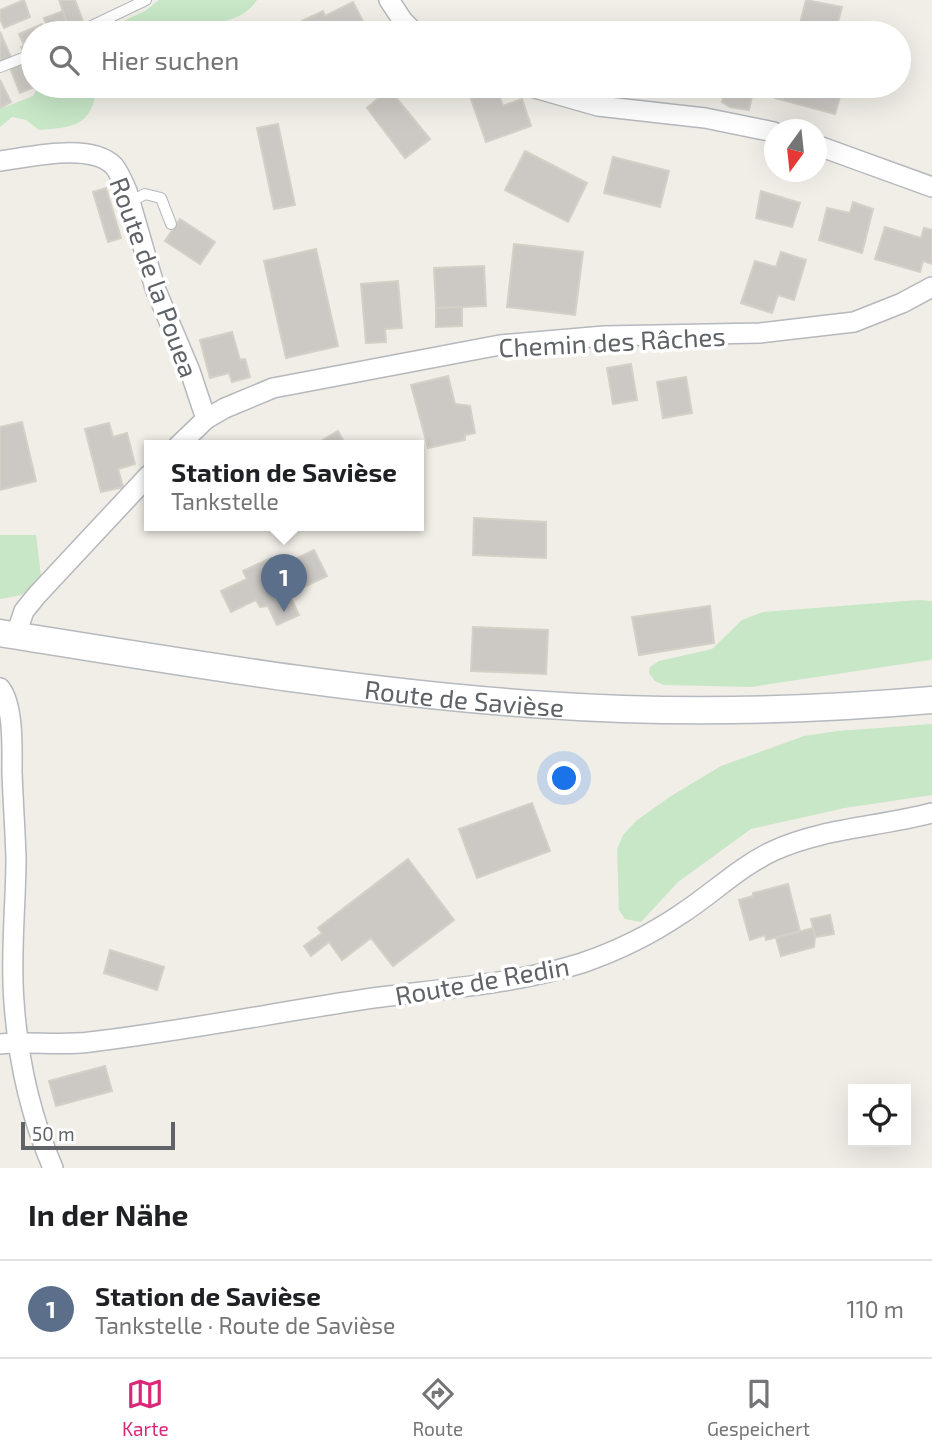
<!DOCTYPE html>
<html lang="de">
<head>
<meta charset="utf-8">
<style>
	body { margin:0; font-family:"Exo 2",sans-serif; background:#f6f6f6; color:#202124 }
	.controls { position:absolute; right:21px; bottom:21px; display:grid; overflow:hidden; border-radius:0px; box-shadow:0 7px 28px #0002 }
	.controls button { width:63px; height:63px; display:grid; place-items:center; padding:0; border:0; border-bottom:2px solid #e0e0e0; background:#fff; color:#202124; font:35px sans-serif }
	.compass { position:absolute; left:764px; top:119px; width:63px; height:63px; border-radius:50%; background:#fff; box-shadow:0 7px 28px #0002; rotate:195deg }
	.scale { position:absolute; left:21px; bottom:18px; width:154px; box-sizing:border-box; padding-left:7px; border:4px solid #5f6368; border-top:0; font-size:19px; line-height:24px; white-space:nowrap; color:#5f6368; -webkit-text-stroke:5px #fff; paint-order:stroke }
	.you { position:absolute; left:565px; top:779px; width:24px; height:24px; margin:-18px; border:5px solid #fff; border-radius:50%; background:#1a73e8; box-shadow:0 0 0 10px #1a73e833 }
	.badge { display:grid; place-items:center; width:46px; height:46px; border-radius:50%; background:#db2777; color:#fff; font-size:23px; font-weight:700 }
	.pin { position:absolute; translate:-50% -58px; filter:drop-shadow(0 2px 4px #0008) }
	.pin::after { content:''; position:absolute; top:37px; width:24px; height:21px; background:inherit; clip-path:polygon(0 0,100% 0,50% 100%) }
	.popup { position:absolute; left:144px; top:440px; width:280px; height:91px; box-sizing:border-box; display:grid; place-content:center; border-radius:0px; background:#fff; filter:drop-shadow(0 2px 5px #0005); font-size:23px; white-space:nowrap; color:#757577 }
	.popup b { font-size:26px; color:#202124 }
	.popup::after { content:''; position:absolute; left:50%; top:100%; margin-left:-14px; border:14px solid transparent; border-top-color:#fff }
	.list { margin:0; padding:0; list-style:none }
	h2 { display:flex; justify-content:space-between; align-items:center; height:91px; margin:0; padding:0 28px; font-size:30px }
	h2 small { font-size:23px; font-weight:400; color:#757577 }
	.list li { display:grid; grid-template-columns:46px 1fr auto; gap:21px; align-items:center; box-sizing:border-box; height:98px; padding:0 28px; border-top:2px solid #e0e0e0 }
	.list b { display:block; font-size:26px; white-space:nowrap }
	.list p { margin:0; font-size:23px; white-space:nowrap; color:#757577 }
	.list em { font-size:23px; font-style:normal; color:#757577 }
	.icon { flex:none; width:38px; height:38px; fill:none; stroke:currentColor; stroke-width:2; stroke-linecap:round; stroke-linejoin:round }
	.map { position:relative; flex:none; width:932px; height:1168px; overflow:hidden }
	.search { position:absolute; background:#fff; box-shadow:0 7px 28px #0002; left:21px; right:21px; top:21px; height:77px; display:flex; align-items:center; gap:18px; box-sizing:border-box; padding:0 24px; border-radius:38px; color:#757577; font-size:26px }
	.sheet { height:189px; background:#fff }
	nav { display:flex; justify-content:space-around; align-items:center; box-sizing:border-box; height:98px; border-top:2px solid #e0e0e0; background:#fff; font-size:19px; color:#757577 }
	nav a { display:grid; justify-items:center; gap:4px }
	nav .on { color:#db2777 }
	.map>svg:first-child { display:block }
</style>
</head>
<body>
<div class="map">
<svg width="932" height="1168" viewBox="0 0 932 1168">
	<rect width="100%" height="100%" fill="#f1eee8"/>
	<g fill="#c7e7c6">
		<path d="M159,0H257C240,25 218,17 197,33H97L145,11Z"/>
		<path d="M38,86H100L97,87C91,127 74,127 39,130L26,120L12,117L0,127V109L33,96Z"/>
		<polygon points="0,535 36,535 41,576 22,595 0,599"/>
		<polygon points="918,600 932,601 932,659 930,660 751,687 664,685 655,681 649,673 650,667 659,661 712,649 742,620 763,612"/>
		<polygon points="932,724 932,795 845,808 751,829 678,882 641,922 625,919 619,910 617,849 623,835 636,821 671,796 721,766 804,736 838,731"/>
	</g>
	<g fill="#ccc9c5" stroke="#d5d0c6" stroke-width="2">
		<polygon points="24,0 30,17 4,28 0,19 0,10"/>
		<polygon points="59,0 75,0 85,27 70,32"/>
		<polygon points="806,0 842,7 835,33 823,33 799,27"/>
		<polygon points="353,2 369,33 293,33 289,27 323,11 325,16"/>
		<polygon points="63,11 70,32 49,33 44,18"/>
		<polygon points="394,23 397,33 379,33 377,28"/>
		<polygon points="42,24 46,33 33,33 33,50 24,54 21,47 24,45 19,34"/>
		<polygon points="741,28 741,33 715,33 714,29"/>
		<polygon points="0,32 11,57 0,62"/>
		<polygon points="33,56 33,86 37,86 20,93 9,65"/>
		<polygon points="0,80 11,102 0,108"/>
		<polygon points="630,86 687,86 631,94"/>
		<polygon points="725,86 754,86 749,110 730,107 722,102"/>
		<polygon points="778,86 843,86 835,114 775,98"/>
		<polygon points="389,89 430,139 405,158 367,108"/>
		<polygon points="497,90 503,106 522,99 531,126 486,142 471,99"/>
		<polygon points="278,124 295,205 274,209 257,128"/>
		<polygon points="525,151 587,183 568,222 505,190"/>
		<polygon points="613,157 669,171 660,207 604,193"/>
		<polygon points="106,188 121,238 108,242 93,192"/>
		<polygon points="761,191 800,203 792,227 756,218"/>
		<polygon points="853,202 873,209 862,253 819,240 827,208 850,213"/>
		<polygon points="180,219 215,242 200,264 165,241"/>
		<polygon points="885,227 921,238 924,228 932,230 932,264 923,261 920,272 875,259"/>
		<polygon points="514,244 583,252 575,315 507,307"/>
		<polygon points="316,249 338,346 286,358 264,261"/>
		<polygon points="781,252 806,260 794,300 778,295 772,313 741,303 755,261 776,267"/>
		<polygon points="484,266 486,306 436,308 434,268"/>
		<polygon points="398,281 402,328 385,329 386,342 366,343 361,284"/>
		<polygon points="462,307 462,326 436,327 436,308"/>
		<polygon points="232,332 240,360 245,359 250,377 232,382 229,373 210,378 200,340"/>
		<polygon points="631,364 637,400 613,404 607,368"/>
		<polygon points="448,376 455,404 470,406 475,433 465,435 465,440 428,448 411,385"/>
		<polygon points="686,377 692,413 663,418 657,382"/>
		<polygon points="22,422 36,481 0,490 0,427"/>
		<polygon points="109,423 113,437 127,433 135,464 118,469 123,487 101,492 85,429"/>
		<polygon points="338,431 346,446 313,446"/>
		<polygon points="474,518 546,522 546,558 473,555"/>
		<polygon points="314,550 327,576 289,594 299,615 277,625 268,606 260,607 256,600 231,612 221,591 247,579 243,571 271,558 276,568"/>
		<polygon points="710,606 714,643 639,655 632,617"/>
		<polygon points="473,627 548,630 546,674 471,671"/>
		<polygon points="532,803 550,851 477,878 459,829"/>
		<polygon points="408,859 454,920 393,966 371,938 342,960 329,942 311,956 304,946 322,933 318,928"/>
		<polygon points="788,884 800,931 766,940 765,935 750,940 739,900 753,896 753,893"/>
		<polygon points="830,915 834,934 815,937 811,919"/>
		<polygon points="813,928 815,937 814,947 781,956 776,938"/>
		<polygon points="110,950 164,967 157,990 104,973"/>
		<polygon points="105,1066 112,1091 56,1106 49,1081"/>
	</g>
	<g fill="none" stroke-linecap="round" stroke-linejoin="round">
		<g stroke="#b5b8bc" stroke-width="12">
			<g id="lane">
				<polyline points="77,33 146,0"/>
				<polyline points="0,67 33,54"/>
				<polyline points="130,202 145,194 161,198 171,224"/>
			</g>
		</g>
		<g stroke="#b5b8bc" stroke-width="22">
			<g id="street">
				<polyline points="389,0 403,21 415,33"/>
				<polyline points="528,86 598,106 705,118 774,132"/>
				<polyline points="816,145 932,187"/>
				<path d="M0,161C30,157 91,142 114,166C120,174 123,182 127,191L155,288L190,371L206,419"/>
				<polyline points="178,446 206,419 225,408 273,388 500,345 604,336 760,333 854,322 902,303 932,287"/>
				<polyline points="16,635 24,611 37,595 149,475"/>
				<path d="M0,688C14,705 12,750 12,772C13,800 15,829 16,857C16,906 10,954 14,1002C18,1060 30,1115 53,1168"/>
				<path d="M0,1044C30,1041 60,1046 90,1042C184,1031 278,1012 373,998C441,989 515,984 582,963C617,951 650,935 681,914C712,894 739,867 773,851C823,828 879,827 932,813"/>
			</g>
		</g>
		<g stroke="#b6babf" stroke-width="29">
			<g id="secondary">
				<path id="s1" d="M0,633C181,662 362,693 546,705C674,714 804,711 932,700"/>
			</g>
		</g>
		<use href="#lane" stroke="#fff" stroke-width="10"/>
		<use href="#street" stroke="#fff" stroke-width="19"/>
		<use href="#secondary" stroke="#fff" stroke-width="26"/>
	</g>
	<g text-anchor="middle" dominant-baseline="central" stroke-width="7" stroke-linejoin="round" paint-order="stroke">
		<g font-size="26" fill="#5f6368" stroke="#fff">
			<text transform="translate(155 277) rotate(70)">Route de la Pouea</text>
			<text transform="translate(612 341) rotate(-3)">Chemin des Râches</text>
			<text stroke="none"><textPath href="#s1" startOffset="469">Route de Savièse</textPath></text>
			<text transform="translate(482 980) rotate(-10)">Route de Redin</text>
		</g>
	</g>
</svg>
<div class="controls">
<button><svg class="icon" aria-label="locate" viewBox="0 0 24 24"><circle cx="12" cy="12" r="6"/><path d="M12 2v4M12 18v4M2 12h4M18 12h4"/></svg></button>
</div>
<svg class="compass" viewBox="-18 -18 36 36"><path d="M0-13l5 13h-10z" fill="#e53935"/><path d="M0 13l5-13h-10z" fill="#757577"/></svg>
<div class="scale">50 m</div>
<div class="you"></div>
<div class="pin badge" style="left:284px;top:612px;background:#5c6f8a">1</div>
<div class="popup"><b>Station de Savièse</b>Tankstelle</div>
<div class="search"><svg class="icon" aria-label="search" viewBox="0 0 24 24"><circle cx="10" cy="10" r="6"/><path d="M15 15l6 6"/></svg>Hier suchen</div>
</div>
<section class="sheet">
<h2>In der Nähe<small></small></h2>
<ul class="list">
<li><span class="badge" style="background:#5c6f8a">1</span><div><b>Station de Savièse</b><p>Tankstelle · Route de Savièse</p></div><em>110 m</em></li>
</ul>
</section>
<nav>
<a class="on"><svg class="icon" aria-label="map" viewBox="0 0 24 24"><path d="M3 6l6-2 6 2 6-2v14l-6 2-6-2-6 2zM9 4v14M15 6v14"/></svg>Karte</a>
<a><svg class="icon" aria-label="directions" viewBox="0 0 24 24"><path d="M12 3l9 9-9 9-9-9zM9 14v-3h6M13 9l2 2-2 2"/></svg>Route</a>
<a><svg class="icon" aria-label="saved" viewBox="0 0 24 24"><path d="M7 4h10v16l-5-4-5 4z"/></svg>Gespeichert</a>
</nav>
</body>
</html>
